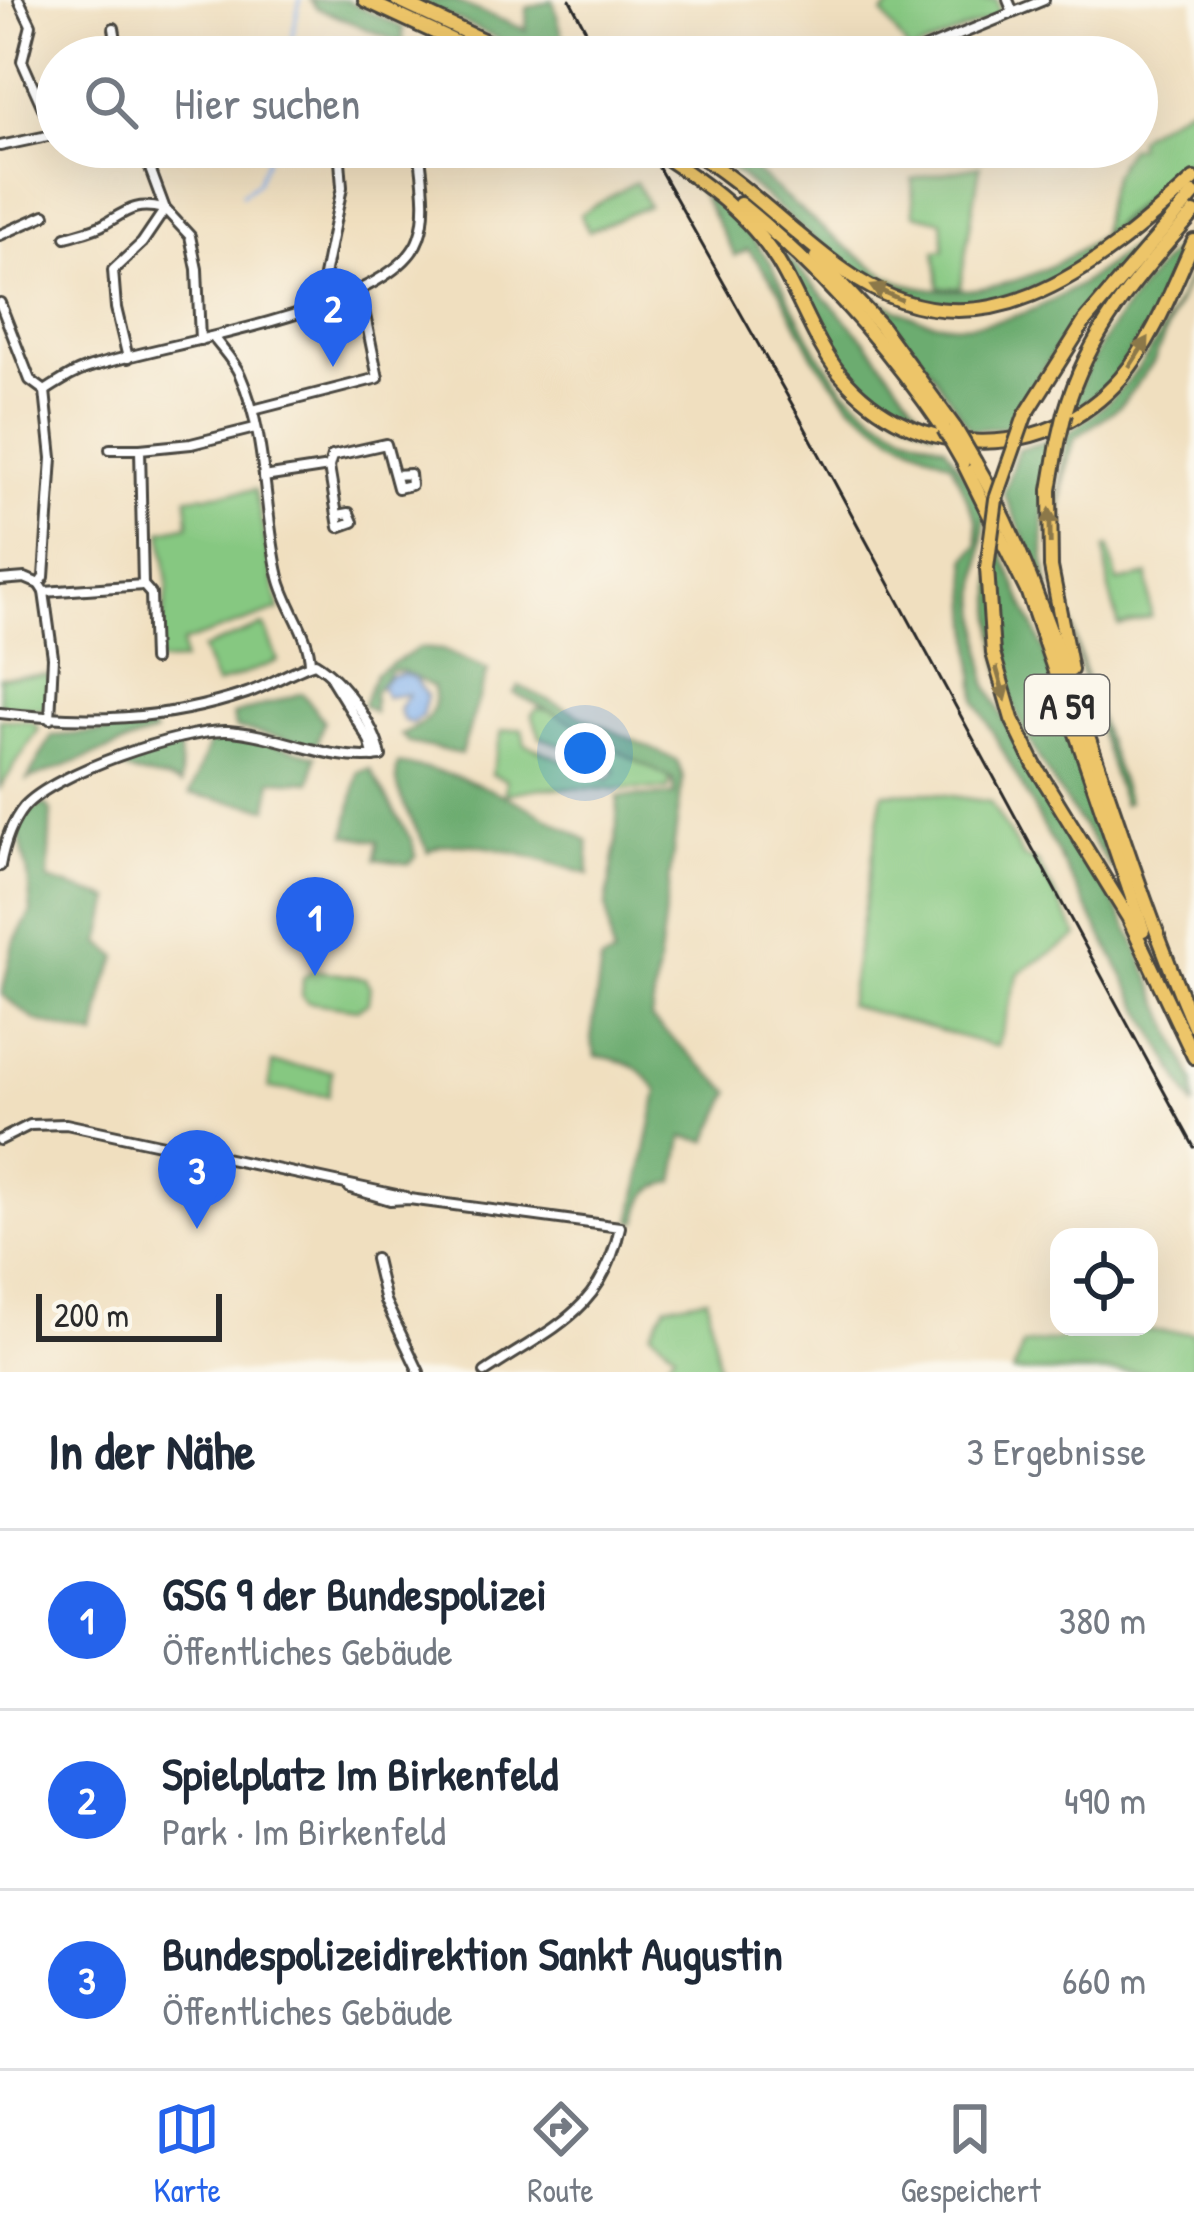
<!DOCTYPE html>
<html lang="de">
<head>
<meta charset="utf-8">
<style>
	body { margin:0; font-family:"Patrick Hand",sans-serif; background:#f6f6f7; color:#1f2937 }
	.controls { position:absolute; right:36px; bottom:36px; display:grid; overflow:hidden; border-radius:24px; box-shadow:0 12px 48px #0002 }
	.controls button { width:108px; height:108px; display:grid; place-items:center; padding:0; border:0; border-bottom:3px solid #e0e1e3; background:#fff; color:#1f2937; font:60px sans-serif }
	.scale { position:absolute; left:36px; bottom:30px; width:186px; box-sizing:border-box; padding-left:12px; border:6px solid #2b2b2b; border-top:0; font-size:33px; line-height:42px; white-space:nowrap; color:#2b2b2b; -webkit-text-stroke:9px #fbf7ec; paint-order:stroke }
	.you { position:absolute; left:585px; top:753px; width:42px; height:42px; margin:-30px; border:9px solid #fff; border-radius:50%; background:#1a73e8; box-shadow:0 0 0 18px #1a73e833 }
	.badge { display:grid; place-items:center; width:78px; height:78px; border-radius:50%; background:#2563eb; color:#fff; font-size:39px; font-weight:700 }
	.pin { position:absolute; translate:-50% -99px; filter:drop-shadow(0 3px 6px #0008) }
	.pin::after { content:''; position:absolute; top:63px; width:42px; height:36px; background:inherit; clip-path:polygon(0 0,100% 0,50% 100%) }
	.list { margin:0; padding:0; list-style:none }
	h2 { display:flex; justify-content:space-between; align-items:center; height:156px; margin:0; padding:0 48px; font-size:51px }
	h2 small { font-size:39px; font-weight:400; color:#747a83 }
	.list li { display:grid; grid-template-columns:78px 1fr auto; gap:36px; align-items:center; box-sizing:border-box; height:180px; padding:0 48px; border-top:3px solid #e0e1e3 }
	.list b { display:block; font-size:45px; white-space:nowrap }
	.list p { margin:0; font-size:39px; white-space:nowrap; color:#747a83 }
	.list em { font-size:39px; font-style:normal; color:#747a83 }
	.icon { flex:none; width:66px; height:66px; fill:none; stroke:currentColor; stroke-width:2; stroke-linecap:round; stroke-linejoin:round }
	.map { position:relative; flex:none; width:1194px; height:1372px; overflow:hidden }
	.search { position:absolute; background:#fff; box-shadow:0 12px 48px #0002; left:36px; right:36px; top:36px; height:132px; display:flex; align-items:center; gap:30px; box-sizing:border-box; padding:0 42px; border-radius:66px; color:#747a83; font-size:45px }
	.sheet { height:696px; background:#fff }
	nav { display:flex; justify-content:space-around; align-items:center; box-sizing:border-box; height:168px; border-top:3px solid #e0e1e3; background:#fff; font-size:33px; color:#747a83 }
	nav a { display:grid; justify-items:center; gap:6px }
	nav .on { color:#2563eb }
	.map>svg:first-child { display:block }
</style>
</head>
<body>
<div class="map">
<svg width="1194" height="1372" viewBox="0 0 1194 1372">
	<rect width="100%" height="100%" fill="#fbf7ec"/>
	<filter id="ink" filterUnits="userSpaceOnUse"><feTurbulence type="fractalNoise" baseFrequency=".00833" numOctaves="2"/><feDisplacementMap in="SourceGraphic" scale="24" xChannelSelector="R" yChannelSelector="G"/><feConvolveMatrix kernelMatrix="1 2 1 2 8 2 1 2 1" color-interpolation-filters="sRGB"/></filter>
	<filter id="wash" filterUnits="userSpaceOnUse"><feTurbulence type="fractalNoise" baseFrequency=".004" numOctaves="4" result="noise"/><feDisplacementMap in="SourceGraphic" scale="48" xChannelSelector="R" yChannelSelector="G"/><feGaussianBlur stdDeviation="2.7" result="paint"/><feColorMatrix in="noise" values="0 0 0 0 0 0 0 0 0 0 0 0 0 0 0 0 0 1.4 0 .05"/><feComposite in="paint" operator="in"/></filter>
	<g filter="url(#wash)">
		<rect width="100%" height="100%" fill="#f0dfbf"/>
		<g fill="#86c881" stroke="#587a56" stroke-width="3">
			<polygon points="897,0 997,0 1000,15 910,53 883,14"/>
			<path d="M1194,103V156L1101,235C1105,201 1108,174 1130,147H1137V139L1144,132Z"/>
			<polygon points="980,166 960,288 939,287 935,251 944,250 942,221 914,214 912,179"/>
			<polygon points="636,182 648,206 589,231 580,214"/>
			<polygon points="255,490 279,610 182,643 183,661 157,662 168,586 162,531 189,525 187,497"/>
			<polygon points="1109,547 1118,582 1148,575 1151,617 1119,626 1109,590 1105,549"/>
			<polygon points="264,625 278,661 216,685 202,649"/>
			<polygon points="49,675 50,707 45,710 0,705 0,677"/>
			<polygon points="537,709 554,711 672,770 668,790 541,788 505,794 506,780 491,774 502,731 522,729 525,744 608,780 615,773 614,765 540,737 532,714"/>
			<polygon points="0,719 32,722 39,729 0,788"/>
			<polygon points="925,792 990,802 1023,857 1037,862 1078,936 1019,973 997,1047 848,1005 883,793"/>
			<polygon points="313,970 365,978 370,987 368,1003 357,1009 307,1002 302,996 303,978"/>
			<polygon points="272,1063 332,1071 328,1096 269,1088"/>
			<polygon points="707,1298 719,1372 660,1372 675,1352 651,1332 666,1305"/>
			<polygon points="1128,1330 1194,1333 1194,1372 1013,1372 1023,1345"/>
		</g>
		<g fill="#6cac6f" stroke="#4c6c4d" stroke-width="3">
			<polygon points="310,0 346,0 403,28 403,44 316,8"/>
			<polygon points="415,0 452,0 526,30 527,8 553,0 568,57 537,57"/>
			<path d="M703,147H730C759,176 870,273 904,283C1021,316 1116,229 1194,156V168C1097,263 978,362 844,263C795,227 753,182 703,147Z"/>
			<polygon points="698,188 748,233 770,262 818,353 844,389 875,415 905,432 945,446 971,485 985,514 978,595 986,683 1027,767 1095,868 1133,938 1194,1082 1194,1107 976,701 967,558 978,545 977,521 951,463 892,435 851,405 814,358 779,289 748,249 735,256"/>
			<path d="M1173,211L1058,345L1009,427L971,430L930,369L866,292C887,304 910,318 934,322C1026,340 1109,267 1173,211Z"/>
			<path d="M1194,226L1151,322L1109,385L1070,413C1093,338 1144,284 1194,226Z"/>
			<path d="M768,237L866,341L935,431C906,417 878,404 855,381C816,341 800,282 768,237Z"/>
			<path d="M1194,264L1153,363L1120,406L1075,438C1033,557 1090,689 1128,802L1123,804C1082,679 1041,566 1068,433C1137,387 1162,338 1194,264Z"/>
			<path d="M1050,441C1042,492 1040,541 1049,592L1004,493L1018,449Z"/>
			<path d="M994,535L1044,651L1113,871C1072,809 1024,749 1003,676C990,631 993,581 994,535Z"/>
			<path d="M419,648L442,650L488,670L461,754L410,743L401,735C424,725 439,715 433,687L403,671L391,670L374,692V712L363,705L376,673Z"/>
			<path d="M519,686L667,756L677,761L683,777L651,1019L731,1092L708,1141L683,1137L675,1182C648,1186 642,1196 638,1222L632,1221L658,1091C640,1065 626,1060 596,1056L591,1040L601,962L613,957L606,905L616,845L618,797L674,795L673,780L613,748L615,744L514,693Z"/>
			<polygon points="302,693 324,721 316,745 235,728 233,715"/>
			<polygon points="151,728 155,733 27,780 52,736"/>
			<polygon points="219,736 262,741 316,756 311,782 272,780 268,808 190,794 211,738"/>
			<path d="M171,745L179,748L181,785C162,773 135,780 117,764Z"/>
			<path d="M398,764C469,773 526,804 588,841L589,874C554,865 454,828 428,852C417,827 390,790 398,764Z"/>
			<polygon points="370,769 412,841 416,857 409,864 376,859 378,841 346,835 358,772"/>
			<polygon points="45,804 51,811 48,880 111,899 101,943 118,957 105,986 96,1037 36,1021 2,995 13,944 31,912 28,874 17,827 29,811"/>
		</g>
		<polygon fill="#84b2ee" stroke="#586e8c" stroke-width="3" points="404,674 414,678 427,696 422,716 412,723 404,721 399,709 408,694 386,697 380,686 390,676"/>
		<g fill="none" stroke-linecap="round" stroke-linejoin="round">
			<g stroke="#84b2ee" stroke-width="3">
				<polyline points="288,57 300,0"/>
				<polyline points="242,194 258,182 271,147"/>
			</g>
		</g>
	</g>
	<g filter="url(#ink)">
		<g fill="none" stroke-linecap="round" stroke-linejoin="round">
			<g stroke="#494641" stroke-width="14">
				<g id="minor">
					<polyline points="19,0 31,25 22,61 55,135"/>
					<polyline points="1008,0 1013,12"/>
					<polyline points="114,28 119,57"/>
					<polyline points="905,57 1044,0"/>
					<polyline points="0,146 57,134"/>
					<polyline points="142,147 165,209 190,236 197,269 200,340"/>
					<polyline points="0,235 45,215"/>
					<path d="M66,237C79,233 95,230 106,223C128,210 137,202 163,209"/>
					<polyline points="329,301 324,276 342,187 339,147"/>
					<polyline points="0,303 30,380 45,391"/>
					<path d="M213,337C222,349 234,361 240,375C268,438 263,511 279,577C286,607 309,633 310,663"/>
					<polyline points="128,358 116,308 113,270 142,243 165,209"/>
					<path d="M45,391C58,383 70,374 85,369C157,343 393,313 419,238C429,211 422,176 419,147"/>
					<polyline points="45,391 52,458 44,577 39,584 44,592 53,657 50,719"/>
					<polyline points="253,410 378,378 360,291"/>
					<polyline points="110,449 140,449"/>
					<polyline points="329,467 339,527 353,522 349,513 338,515"/>
					<polyline points="264,477 329,467 332,456 386,444 398,488 411,485 410,474 395,475"/>
					<polyline points="0,580 25,578 39,584"/>
					<polyline points="143,585 151,594 153,660"/>
					<polyline points="44,592 143,585 140,449 191,444 255,428"/>
					<polyline points="332,680 369,740 374,757"/>
					<path d="M0,713C87,723 164,721 247,693C270,685 292,670 315,663C343,680 374,724 381,756C328,763 280,734 228,731C182,729 54,773 24,807C10,824 4,844 0,866"/>
					<polyline points="0,1140 30,1125 66,1124 406,1197"/>
					<path d="M350,1188L390,1200L409,1199L620,1227C602,1313 552,1327 485,1372"/>
					<polyline points="375,1259 385,1301 419,1372"/>
				</g>
			</g>
			<g stroke="#494641" stroke-width="18">
				<g id="highway">
					<polyline points="365,0 488,57"/>
					<polyline points="397,0 519,57"/>
					<path d="M685,147C745,182 790,232 845,271C978,366 1095,270 1194,179"/>
					<path d="M657,152C703,182 749,214 778,262C800,298 814,341 840,374C913,462 1046,465 1121,378C1154,339 1173,287 1194,241"/>
					<path d="M740,204C820,269 886,344 944,429"/>
					<polyline points="816,257 880,325 955,428"/>
					<path d="M1065,413C1088,332 1139,274 1194,213"/>
					<polyline points="1025,416 1085,321 1194,194"/>
					<polyline points="1058,443 1050,490 1051,567 1071,670"/>
					<polyline points="963,462 1028,593 1143,930"/>
					<path d="M975,462C1010,521 1032,582 1056,646C1103,772 1141,902 1194,1026"/>
					<polyline points="987,568 993,653 1012,719 1034,764 1128,917 1194,1057"/>
				</g>
			</g>
			<use href="#minor" stroke="#fff" stroke-width="8"/>
			<use href="#highway" stroke="#edc569" stroke-width="12"/>
			<g stroke="#2b2b2b" stroke-width="3">
				<polyline points="570,0 600,57"/>
				<polyline points="647,147 797,413 1194,1147"/>
			</g>
			<g stroke="#494641" stroke-width="18" stroke-linecap="butt">
				<g id="highway-bridge">
					<polyline points="649,147 657,152"/>
					<polyline points="955,428 975,462"/>
					<polyline points="944,429 963,462"/>
					<polyline points="1058,443 1065,413"/>
					<polyline points="987,568 996,499 1025,416"/>
				</g>
			</g>
			<use href="#highway-bridge" stroke="#edc569" stroke-width="12"/>
		</g>
		<defs><path id="oneway-solid" d="M-6-.8H1V-3.2L6.5 0L1 3.2V.8H-6Z" transform="scale(3)"/></defs>
		<g fill="#8c784a">
			<use href="#oneway-solid" transform="translate(886 293) rotate(-156)"/>
			<use href="#oneway-solid" transform="translate(1139 352) rotate(-57)"/>
			<use href="#oneway-solid" transform="translate(1050 526) rotate(-91)"/>
			<use href="#oneway-solid" transform="translate(1001 684) rotate(74)"/>
		</g>
	</g>
	<g text-anchor="middle" dominant-baseline="central" stroke-width="9" stroke-linejoin="round" paint-order="stroke">
		<rect fill="#fbf7ec" stroke="#696865" stroke-width="3" x="1025" y="675" width="84" height="60" rx="9"/>
		<g font-size="36" font-weight="bold" fill="#2b2b2b">
			<text x="1067" y="705">A 59</text>
		</g>
	</g>
</svg>
<div class="controls">
<button><svg class="icon" aria-label="locate" viewBox="0 0 24 24"><circle cx="12" cy="12" r="6"/><path d="M12 2v4M12 18v4M2 12h4M18 12h4"/></svg></button>
</div>
<div class="scale">200 m</div>
<div class="you"></div>
<div class="pin badge" style="left:315px;top:976px">1</div>
<div class="pin badge" style="left:333px;top:367px">2</div>
<div class="pin badge" style="left:197px;top:1229px">3</div>
<div class="search"><svg class="icon" aria-label="search" viewBox="0 0 24 24"><circle cx="10" cy="10" r="6"/><path d="M15 15l6 6"/></svg>Hier suchen</div>
</div>
<section class="sheet">
<h2>In der Nähe<small>3 Ergebnisse</small></h2>
<ul class="list">
<li><span class="badge">1</span><div><b>GSG 9 der Bundespolizei</b><p>Öffentliches Gebäude</p></div><em>380 m</em></li>
<li><span class="badge">2</span><div><b>Spielplatz Im Birkenfeld</b><p>Park · Im Birkenfeld</p></div><em>490 m</em></li>
<li><span class="badge">3</span><div><b>Bundespolizeidirektion Sankt Augustin</b><p>Öffentliches Gebäude</p></div><em>660 m</em></li>
</ul>
</section>
<nav>
<a class="on"><svg class="icon" aria-label="map" viewBox="0 0 24 24"><path d="M3 6l6-2 6 2 6-2v14l-6 2-6-2-6 2zM9 4v14M15 6v14"/></svg>Karte</a>
<a><svg class="icon" aria-label="directions" viewBox="0 0 24 24"><path d="M12 3l9 9-9 9-9-9zM9 14v-3h6M13 9l2 2-2 2"/></svg>Route</a>
<a><svg class="icon" aria-label="saved" viewBox="0 0 24 24"><path d="M7 4h10v16l-5-4-5 4z"/></svg>Gespeichert</a>
</nav>
</body>
</html>
